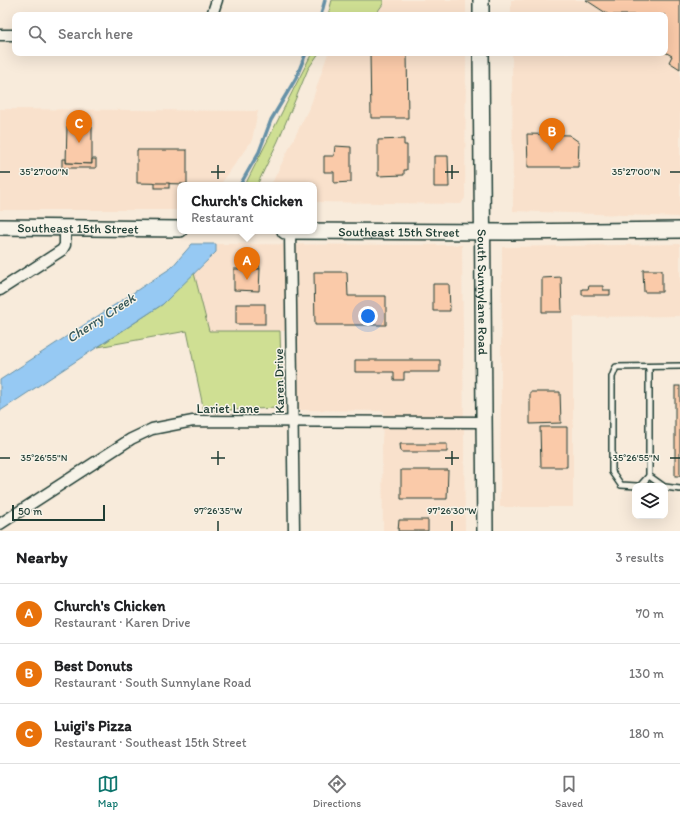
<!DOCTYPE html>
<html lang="en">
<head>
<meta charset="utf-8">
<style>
	body { margin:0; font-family:Itim,sans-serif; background:#f2f2f2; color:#202124 }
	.controls { position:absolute; right:12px; bottom:12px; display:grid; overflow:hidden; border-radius:8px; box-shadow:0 4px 16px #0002 }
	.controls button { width:36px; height:36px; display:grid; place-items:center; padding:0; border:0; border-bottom:1px solid #e0e0e0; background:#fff; color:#202124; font:20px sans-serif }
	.scale { position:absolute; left:12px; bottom:10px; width:93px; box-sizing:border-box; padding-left:4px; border:2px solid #1f3d34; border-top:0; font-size:11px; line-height:14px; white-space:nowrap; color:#1f3d34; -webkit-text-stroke:3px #f7f3e8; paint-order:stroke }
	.you { position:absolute; left:368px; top:316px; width:14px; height:14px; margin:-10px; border:3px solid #fff; border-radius:50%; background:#1a73e8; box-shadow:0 0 0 6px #1a73e833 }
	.badge { display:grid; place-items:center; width:26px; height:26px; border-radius:50%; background:#0f766e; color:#fff; font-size:13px; font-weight:700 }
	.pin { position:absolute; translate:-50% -33px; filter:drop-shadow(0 1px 2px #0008) }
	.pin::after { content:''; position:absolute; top:21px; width:14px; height:12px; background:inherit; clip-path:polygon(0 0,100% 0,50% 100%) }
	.popup { position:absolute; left:177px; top:182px; width:140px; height:52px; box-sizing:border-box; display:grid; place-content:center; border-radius:8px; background:#fff; filter:drop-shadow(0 1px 3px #0005); font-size:13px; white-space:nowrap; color:#757577 }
	.popup b { font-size:15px; color:#202124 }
	.popup::after { content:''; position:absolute; left:50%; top:100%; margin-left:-8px; border:8px solid transparent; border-top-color:#fff }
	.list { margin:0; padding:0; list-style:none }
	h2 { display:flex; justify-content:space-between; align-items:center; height:52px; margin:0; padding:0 16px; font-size:17px }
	h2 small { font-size:13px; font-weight:400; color:#757577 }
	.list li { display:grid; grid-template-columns:26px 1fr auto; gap:12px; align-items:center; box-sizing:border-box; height:60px; padding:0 16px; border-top:1px solid #e0e0e0 }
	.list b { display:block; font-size:15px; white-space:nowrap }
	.list p { margin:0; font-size:13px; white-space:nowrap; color:#757577 }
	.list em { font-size:13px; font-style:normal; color:#757577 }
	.icon { flex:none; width:22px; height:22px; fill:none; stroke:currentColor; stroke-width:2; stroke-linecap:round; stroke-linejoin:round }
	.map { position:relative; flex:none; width:680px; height:531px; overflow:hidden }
	.search { position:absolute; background:#fff; box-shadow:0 4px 16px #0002; left:12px; right:12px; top:12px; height:44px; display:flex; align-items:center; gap:10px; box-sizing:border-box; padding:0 14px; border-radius:8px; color:#757577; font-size:15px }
	.sheet { height:232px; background:#fff }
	nav { display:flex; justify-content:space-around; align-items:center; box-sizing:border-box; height:56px; border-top:1px solid #e0e0e0; background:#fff; font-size:11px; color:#757577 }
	nav a { display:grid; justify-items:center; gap:2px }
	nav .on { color:#0f766e }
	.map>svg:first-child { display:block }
</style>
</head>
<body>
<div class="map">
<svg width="680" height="531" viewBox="0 0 680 531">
	<rect width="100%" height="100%" fill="#f8ebdb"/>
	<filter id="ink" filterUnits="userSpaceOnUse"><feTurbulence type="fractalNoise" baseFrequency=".025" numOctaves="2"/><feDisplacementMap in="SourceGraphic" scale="8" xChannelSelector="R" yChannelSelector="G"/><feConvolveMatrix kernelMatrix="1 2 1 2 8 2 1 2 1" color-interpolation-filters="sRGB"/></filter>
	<g filter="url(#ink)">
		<g fill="#f9e1cc">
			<polygon points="384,0 466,0 466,15 375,15 384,4"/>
			<polygon points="511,0 680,0 680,217 513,211 512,53 665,53 665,15 511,15"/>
			<polygon points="328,53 466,53 465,198 461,204 314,202 314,185 271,185 311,104"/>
			<polygon points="0,109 258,111 252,140 220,185 180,185 180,210 0,210"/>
			<polygon points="216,244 462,245 465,531 383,531 382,441 384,411 298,410 296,331 209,331 194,273 216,252"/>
			<polygon points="680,244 680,316 573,317 573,507 500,507 502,247"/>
		</g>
		<g fill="#cfdf93" stroke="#778e64">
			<polygon points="332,0 383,0 383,4 375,15 328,15"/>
			<polygon points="312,53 319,53 308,69 278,141 257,185 245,185"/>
			<polygon points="194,273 209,331 280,331 282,400 278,408 204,411 187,331 98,347 163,304"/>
		</g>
		<polygon fill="#96c9f3" stroke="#6691a7" points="192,244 216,244 216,252 163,304 0,411 0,380 171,268"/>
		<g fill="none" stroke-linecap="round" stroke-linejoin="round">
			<g stroke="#6691a7" stroke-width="3.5">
				<polyline points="321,15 325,0"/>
				<polyline points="240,185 259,152 271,120 296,78 306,53"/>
			</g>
		</g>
		<g fill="#facaa9" stroke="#1f3d34">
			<polygon points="586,0 680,0 680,69 669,62 672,56 665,52 665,15 609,15"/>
			<polygon points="370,53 407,53 408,118 371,118"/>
			<polygon points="67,126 92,127 92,164 66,163"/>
			<polygon points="527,134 569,135 579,142 578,167 528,167"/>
			<polygon points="404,139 404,145 407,145 407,170 404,170 404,175 378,176 378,140"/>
			<polygon points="335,146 351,147 351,182 334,183 334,172 324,172 324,156 334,156"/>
			<polygon points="137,150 187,150 187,184 137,183"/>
			<polygon points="434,156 448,156 449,187 434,187"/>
			<polygon points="62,159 66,159 66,163 92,164 92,159 96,159 96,168 62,168"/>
			<rect x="155" y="183" width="14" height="5"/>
			<polygon points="249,261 259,261 260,269 249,269"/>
			<polygon points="234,269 260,269 259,291 234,290"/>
			<polygon points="643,270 662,270 662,292 644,292"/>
			<polygon points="314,272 347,272 348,296 386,296 386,325 315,325"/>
			<polygon points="561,277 562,312 542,312 542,278"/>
			<polygon points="433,284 449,284 450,311 433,311"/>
			<polygon points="589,286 603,286 603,290 610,290 610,295 582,295 582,289 588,289"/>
			<rect x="236" y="304" width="29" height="20"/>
			<polygon points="355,360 440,360 440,372 404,372 404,380 394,380 394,372 355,372"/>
			<rect x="675" y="386" width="5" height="90"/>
			<polygon points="530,392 560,392 561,423 530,424"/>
			<polygon points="540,427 567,427 567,467 541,467"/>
			<polygon points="400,444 447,444 447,452 401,452"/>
			<polygon points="401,470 448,470 447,499 401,499"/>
			<polygon points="399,520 428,520 428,531 398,531"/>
		</g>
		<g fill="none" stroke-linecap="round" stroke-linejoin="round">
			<g stroke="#1f3d34" stroke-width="8">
				<g id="lane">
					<polyline points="649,476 663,486"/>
					<polyline points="637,486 621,485 612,472 612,377 616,367 680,366"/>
					<polyline points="640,486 649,476 649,367"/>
					<polyline points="665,487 680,489"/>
				</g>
			</g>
			<g stroke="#1f3d34" stroke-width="13">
				<g id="street">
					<polyline points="212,15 217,0"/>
					<polyline points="0,35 15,35"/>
					<polyline points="290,231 294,531"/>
					<polyline points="0,290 62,250 65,245 65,227"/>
					<polyline points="0,524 131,439 152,429 193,421 484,422"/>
				</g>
			</g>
			<g stroke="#1f3d34" stroke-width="18">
				<g id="secondary">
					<polyline points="481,0 481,15"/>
					<path id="s1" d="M481,53L485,531"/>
					<path id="s2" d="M0,227L180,229"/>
					<path id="s3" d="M285,231L508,232L680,230"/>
				</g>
			</g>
			<use href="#lane" stroke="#f7f3e8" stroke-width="5"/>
			<use href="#street" stroke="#f7f3e8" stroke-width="10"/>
			<use href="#secondary" stroke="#f7f3e8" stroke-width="15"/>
		</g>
	</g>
	<path fill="none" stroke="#1f3d34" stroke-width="1.5" d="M218,165V179M452,165V179M0,172H10M211,172H225M445,172H459M670,172H680M218,451V465M452,451V465M0,458H10M211,458H225M445,458H459M670,458H680M218,521V531M452,521V531"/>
	<g text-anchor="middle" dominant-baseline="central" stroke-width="3" stroke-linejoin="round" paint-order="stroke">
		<g font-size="13" fill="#1f3d34" stroke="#f7f3e8">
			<text stroke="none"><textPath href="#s2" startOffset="78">Southeast 15th Street</textPath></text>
			<text stroke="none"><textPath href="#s3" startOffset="114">Southeast 15th Street</textPath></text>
			<text stroke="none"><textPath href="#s1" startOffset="239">South Sunnylane Road</textPath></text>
			<text transform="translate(279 381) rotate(-91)">Karen Drive</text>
			<text x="228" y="408">Lariet Lane</text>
		</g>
		<g font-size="14" font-style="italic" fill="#37595a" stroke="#f7f3e8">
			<text transform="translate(101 318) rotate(-33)">Cherry Creek</text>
		</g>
	</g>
	<g font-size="10" text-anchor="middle" fill="#1f3d34" stroke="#f7f3e8" stroke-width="3" stroke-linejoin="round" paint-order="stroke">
		<text x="44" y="175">35°27'00"N</text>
		<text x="636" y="175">35°27'00"N</text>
		<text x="44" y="461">35°26'55"N</text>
		<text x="636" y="461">35°26'55"N</text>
		<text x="218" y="514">97°26'35"W</text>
		<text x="452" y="514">97°26'30"W</text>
	</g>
</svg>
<div class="controls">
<button><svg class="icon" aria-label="layers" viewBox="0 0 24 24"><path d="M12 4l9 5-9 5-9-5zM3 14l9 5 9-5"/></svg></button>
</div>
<div class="scale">50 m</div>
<div class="you"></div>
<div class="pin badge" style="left:247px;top:280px;background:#e8710a">A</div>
<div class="popup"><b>Church's Chicken</b>Restaurant</div>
<div class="pin badge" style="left:552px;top:151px;background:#e8710a">B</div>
<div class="pin badge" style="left:79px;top:143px;background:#e8710a">C</div>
<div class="search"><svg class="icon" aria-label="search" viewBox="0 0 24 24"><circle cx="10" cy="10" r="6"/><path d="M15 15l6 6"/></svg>Search here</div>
</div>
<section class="sheet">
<h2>Nearby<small>3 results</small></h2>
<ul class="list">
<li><span class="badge" style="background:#e8710a">A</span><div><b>Church's Chicken</b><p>Restaurant · Karen Drive</p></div><em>70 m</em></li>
<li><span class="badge" style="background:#e8710a">B</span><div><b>Best Donuts</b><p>Restaurant · South Sunnylane Road</p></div><em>130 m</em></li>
<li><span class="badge" style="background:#e8710a">C</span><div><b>Luigi's Pizza</b><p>Restaurant · Southeast 15th Street</p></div><em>180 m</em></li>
</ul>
</section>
<nav>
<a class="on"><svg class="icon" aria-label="map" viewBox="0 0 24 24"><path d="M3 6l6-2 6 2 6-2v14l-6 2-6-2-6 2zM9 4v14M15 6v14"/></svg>Map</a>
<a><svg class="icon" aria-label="directions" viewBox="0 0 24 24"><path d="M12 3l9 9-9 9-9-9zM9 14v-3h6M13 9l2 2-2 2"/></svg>Directions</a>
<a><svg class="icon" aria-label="saved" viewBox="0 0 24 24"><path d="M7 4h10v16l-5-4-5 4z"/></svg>Saved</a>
</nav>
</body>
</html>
